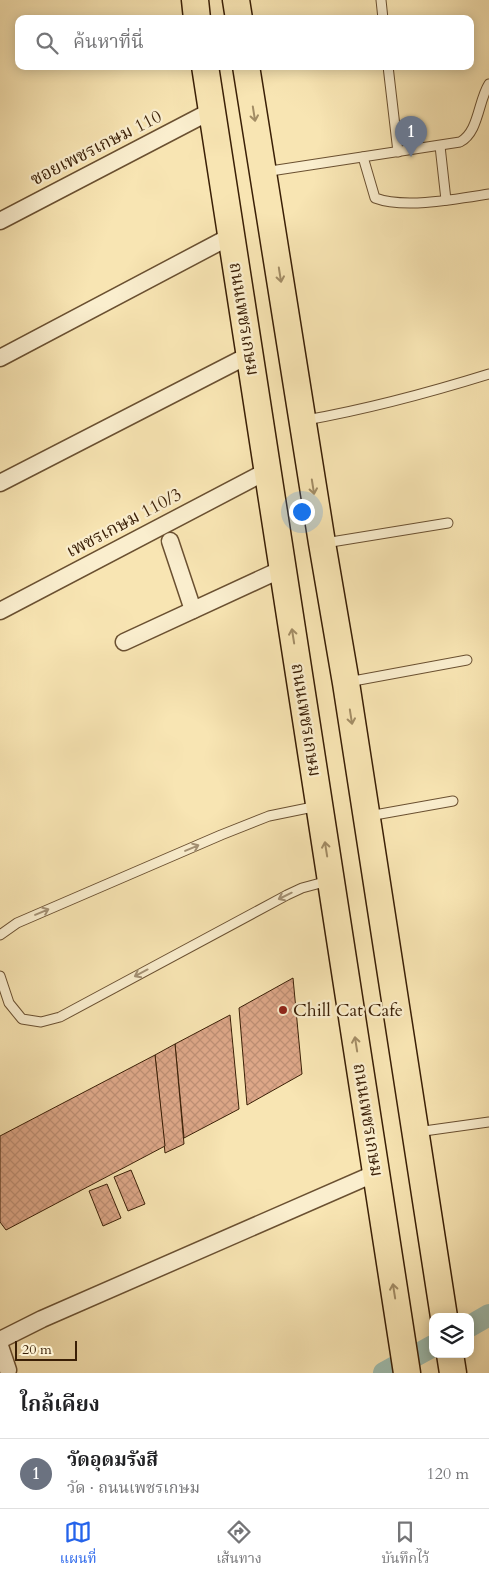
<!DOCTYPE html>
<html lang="th">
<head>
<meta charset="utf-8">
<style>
	body { margin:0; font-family:Cardo,"Noto Serif Thai",serif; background:#f6f6f6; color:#202124 }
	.controls { position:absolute; right:15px; bottom:15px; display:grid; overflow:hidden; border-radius:10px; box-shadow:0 2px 12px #0003 }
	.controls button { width:45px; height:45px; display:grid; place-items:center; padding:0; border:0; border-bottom:1px solid #e0e0e0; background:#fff; color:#202124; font:25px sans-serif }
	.scale { position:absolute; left:15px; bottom:12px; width:62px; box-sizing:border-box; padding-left:5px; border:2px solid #3a1f06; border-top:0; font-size:14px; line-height:18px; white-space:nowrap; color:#3a1f06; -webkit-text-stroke:4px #faeece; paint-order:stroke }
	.you { position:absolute; left:301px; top:511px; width:18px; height:18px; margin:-12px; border:4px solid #fff; border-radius:50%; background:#1a73e8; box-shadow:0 0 0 8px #1a73e833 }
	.badge { display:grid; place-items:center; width:32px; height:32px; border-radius:50%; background:#2563eb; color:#fff; font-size:16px; font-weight:700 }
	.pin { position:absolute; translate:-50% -41px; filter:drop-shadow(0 1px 2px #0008) }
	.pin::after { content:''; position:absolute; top:26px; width:18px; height:15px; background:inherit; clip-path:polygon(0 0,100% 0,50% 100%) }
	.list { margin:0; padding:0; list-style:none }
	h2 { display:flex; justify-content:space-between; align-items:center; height:65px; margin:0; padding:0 20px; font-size:21px }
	h2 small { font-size:16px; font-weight:400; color:#757577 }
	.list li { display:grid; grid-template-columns:32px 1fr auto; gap:15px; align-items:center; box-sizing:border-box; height:70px; padding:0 20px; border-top:1px solid #e0e0e0 }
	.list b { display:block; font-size:19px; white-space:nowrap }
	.list p { margin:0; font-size:16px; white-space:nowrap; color:#757577 }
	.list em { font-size:16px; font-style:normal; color:#757577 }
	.icon { flex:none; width:28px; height:28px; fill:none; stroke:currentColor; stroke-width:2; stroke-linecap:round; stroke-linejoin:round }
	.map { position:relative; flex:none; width:489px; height:1373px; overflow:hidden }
	.search { position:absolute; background:#fff; box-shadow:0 2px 12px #0003; left:15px; right:15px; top:15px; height:55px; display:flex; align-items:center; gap:12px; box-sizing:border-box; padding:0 18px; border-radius:10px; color:#757577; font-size:19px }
	.sheet { height:135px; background:#fff }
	nav { display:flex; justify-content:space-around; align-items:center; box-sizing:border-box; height:70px; border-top:1px solid #e0e0e0; background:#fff; font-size:14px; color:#757577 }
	nav a { display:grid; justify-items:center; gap:2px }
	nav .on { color:#2563eb }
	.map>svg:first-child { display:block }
</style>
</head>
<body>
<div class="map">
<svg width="489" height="1373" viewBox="0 0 489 1373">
	<defs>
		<pattern id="building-cross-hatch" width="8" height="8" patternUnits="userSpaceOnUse" patternTransform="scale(1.25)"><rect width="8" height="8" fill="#dda788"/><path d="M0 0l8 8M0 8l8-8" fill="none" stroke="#be8f74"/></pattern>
	</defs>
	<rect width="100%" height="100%" fill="#f8e5b3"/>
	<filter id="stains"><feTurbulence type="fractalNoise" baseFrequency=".004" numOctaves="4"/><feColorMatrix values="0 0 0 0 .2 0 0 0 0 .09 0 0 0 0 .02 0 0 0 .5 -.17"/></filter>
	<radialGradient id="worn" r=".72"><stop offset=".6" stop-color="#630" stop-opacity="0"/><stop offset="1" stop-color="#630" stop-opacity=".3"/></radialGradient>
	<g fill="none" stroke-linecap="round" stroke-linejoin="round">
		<g stroke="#9ebeb1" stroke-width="22">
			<polyline points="470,1326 489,1315"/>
			<polyline points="384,1373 433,1346"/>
		</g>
	</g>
	<g fill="url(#building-cross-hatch)" stroke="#3a1f06">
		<polygon points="293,978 302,1074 247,1105 239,1008"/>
		<polygon points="230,1015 239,1109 184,1138 175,1044"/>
		<polygon points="175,1044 184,1144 165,1153 155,1055"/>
		<polygon points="155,1055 165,1146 6,1230 0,1222 0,1136"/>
		<polygon points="131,1170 145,1204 128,1211 114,1177"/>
		<polygon points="107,1184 121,1218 103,1226 89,1191"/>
	</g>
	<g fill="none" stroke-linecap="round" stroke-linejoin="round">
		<g stroke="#6a5031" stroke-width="11">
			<g id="lane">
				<polyline points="381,0 383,19"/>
				<polyline points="388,66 398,152"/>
				<polyline points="440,146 446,200"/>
				<path d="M363,157L375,198C404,209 457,199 489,194"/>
				<path d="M264,172L460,142C479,132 478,101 489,84"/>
				<path d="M306,420C368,409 428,393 489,374"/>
				<polyline points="325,543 448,523"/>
				<polyline points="348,682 467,660"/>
				<polyline points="369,816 453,801"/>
				<polyline points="0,935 17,923 221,835 269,816 318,806"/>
				<polyline points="0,976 9,1003 22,1019 41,1022 60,1017 287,895 302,888 328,881"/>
				<polyline points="417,1132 489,1122"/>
			</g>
		</g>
		<g stroke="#6a5031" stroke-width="19">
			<g id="street">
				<polyline points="0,221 211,111"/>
				<polyline points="0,358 231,236"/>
				<polyline points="0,483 249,355"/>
				<polyline points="170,541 193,610"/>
				<polyline points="0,611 267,471"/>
				<polyline points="124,642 282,569"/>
				<polyline points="0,1340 42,1319 376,1173"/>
				<polyline points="0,1346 8,1370"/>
			</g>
		</g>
		<g stroke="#3a1f06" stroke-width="29">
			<g id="primary">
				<polyline points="195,0 197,19"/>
				<polyline points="236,0 239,19"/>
				<polyline points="205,66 407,1373"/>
				<polyline points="246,66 322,543 346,683 444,1317"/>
				<polyline points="450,1354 453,1373"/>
			</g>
		</g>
		<use href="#lane" stroke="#faeece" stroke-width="9"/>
		<use href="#street" stroke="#faeece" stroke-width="16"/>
		<use href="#primary" stroke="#f8e5b3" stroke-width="26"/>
	</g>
	<defs><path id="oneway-shaft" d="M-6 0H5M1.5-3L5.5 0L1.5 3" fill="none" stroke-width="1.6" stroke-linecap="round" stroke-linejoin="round" transform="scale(1.25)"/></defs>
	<g stroke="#a28c65">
		<use href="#oneway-shaft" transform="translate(254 114) rotate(81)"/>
		<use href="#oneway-shaft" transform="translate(280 275) rotate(81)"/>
		<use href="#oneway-shaft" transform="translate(313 487) rotate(81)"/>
		<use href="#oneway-shaft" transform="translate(293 636) rotate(-99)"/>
		<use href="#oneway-shaft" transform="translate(351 717) rotate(81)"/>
		<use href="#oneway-shaft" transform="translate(326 849) rotate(-99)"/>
		<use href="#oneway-shaft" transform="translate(356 1044) rotate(-99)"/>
		<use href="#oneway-shaft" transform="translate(394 1291) rotate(-99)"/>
	</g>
	<g stroke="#a49174">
		<use href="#oneway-shaft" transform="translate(192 848) rotate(-23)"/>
		<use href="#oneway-shaft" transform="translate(285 896) rotate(154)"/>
		<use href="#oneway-shaft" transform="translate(42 912) rotate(-23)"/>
		<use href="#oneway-shaft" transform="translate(141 973) rotate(152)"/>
	</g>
	<circle fill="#8f2418" stroke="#faeece" stroke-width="2" cx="283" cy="1010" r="5"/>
	<g text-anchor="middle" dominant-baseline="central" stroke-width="4.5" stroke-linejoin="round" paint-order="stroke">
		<g font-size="18" fill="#3a1f06" stroke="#faeece">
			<text transform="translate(96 148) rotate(-27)">ซอยเพชรเกษม 110</text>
			<text transform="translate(244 319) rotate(81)">ถนนเพชรเกษม</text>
			<text transform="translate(124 523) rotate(-28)">เพชรเกษม 110/3</text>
			<text transform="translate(306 720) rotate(81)">ถนนเพชรเกษม</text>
			<text transform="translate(368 1120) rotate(81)">ถนนเพชรเกษม</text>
		</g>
		<g font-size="18" fill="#3a1f06" stroke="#faeece" text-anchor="start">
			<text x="293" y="1010">Chill Cat Cafe</text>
		</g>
	</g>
	<rect width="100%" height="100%" filter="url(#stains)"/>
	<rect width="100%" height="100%" fill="url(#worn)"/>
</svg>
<div class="controls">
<button><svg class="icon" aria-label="layers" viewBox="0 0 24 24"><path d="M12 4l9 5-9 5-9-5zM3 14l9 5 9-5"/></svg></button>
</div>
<div class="scale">20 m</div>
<div class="you"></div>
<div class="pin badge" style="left:411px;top:157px;background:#6b7280">1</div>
<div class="search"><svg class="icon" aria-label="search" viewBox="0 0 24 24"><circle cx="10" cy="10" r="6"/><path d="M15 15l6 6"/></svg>ค้นหาที่นี่</div>
</div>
<section class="sheet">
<h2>ใกล้เคียง<small></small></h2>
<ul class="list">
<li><span class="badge" style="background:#6b7280">1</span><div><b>วัดอุดมรังสี</b><p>วัด · ถนนเพชรเกษม</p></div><em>120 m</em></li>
</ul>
</section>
<nav>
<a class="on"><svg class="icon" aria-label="map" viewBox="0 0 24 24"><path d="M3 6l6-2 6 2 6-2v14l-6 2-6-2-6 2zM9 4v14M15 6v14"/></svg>แผนที่</a>
<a><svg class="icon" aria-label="directions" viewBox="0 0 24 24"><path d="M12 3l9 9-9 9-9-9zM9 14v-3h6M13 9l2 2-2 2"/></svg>เส้นทาง</a>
<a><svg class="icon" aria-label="saved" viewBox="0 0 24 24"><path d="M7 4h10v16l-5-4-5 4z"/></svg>บันทึกไว้</a>
</nav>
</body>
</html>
